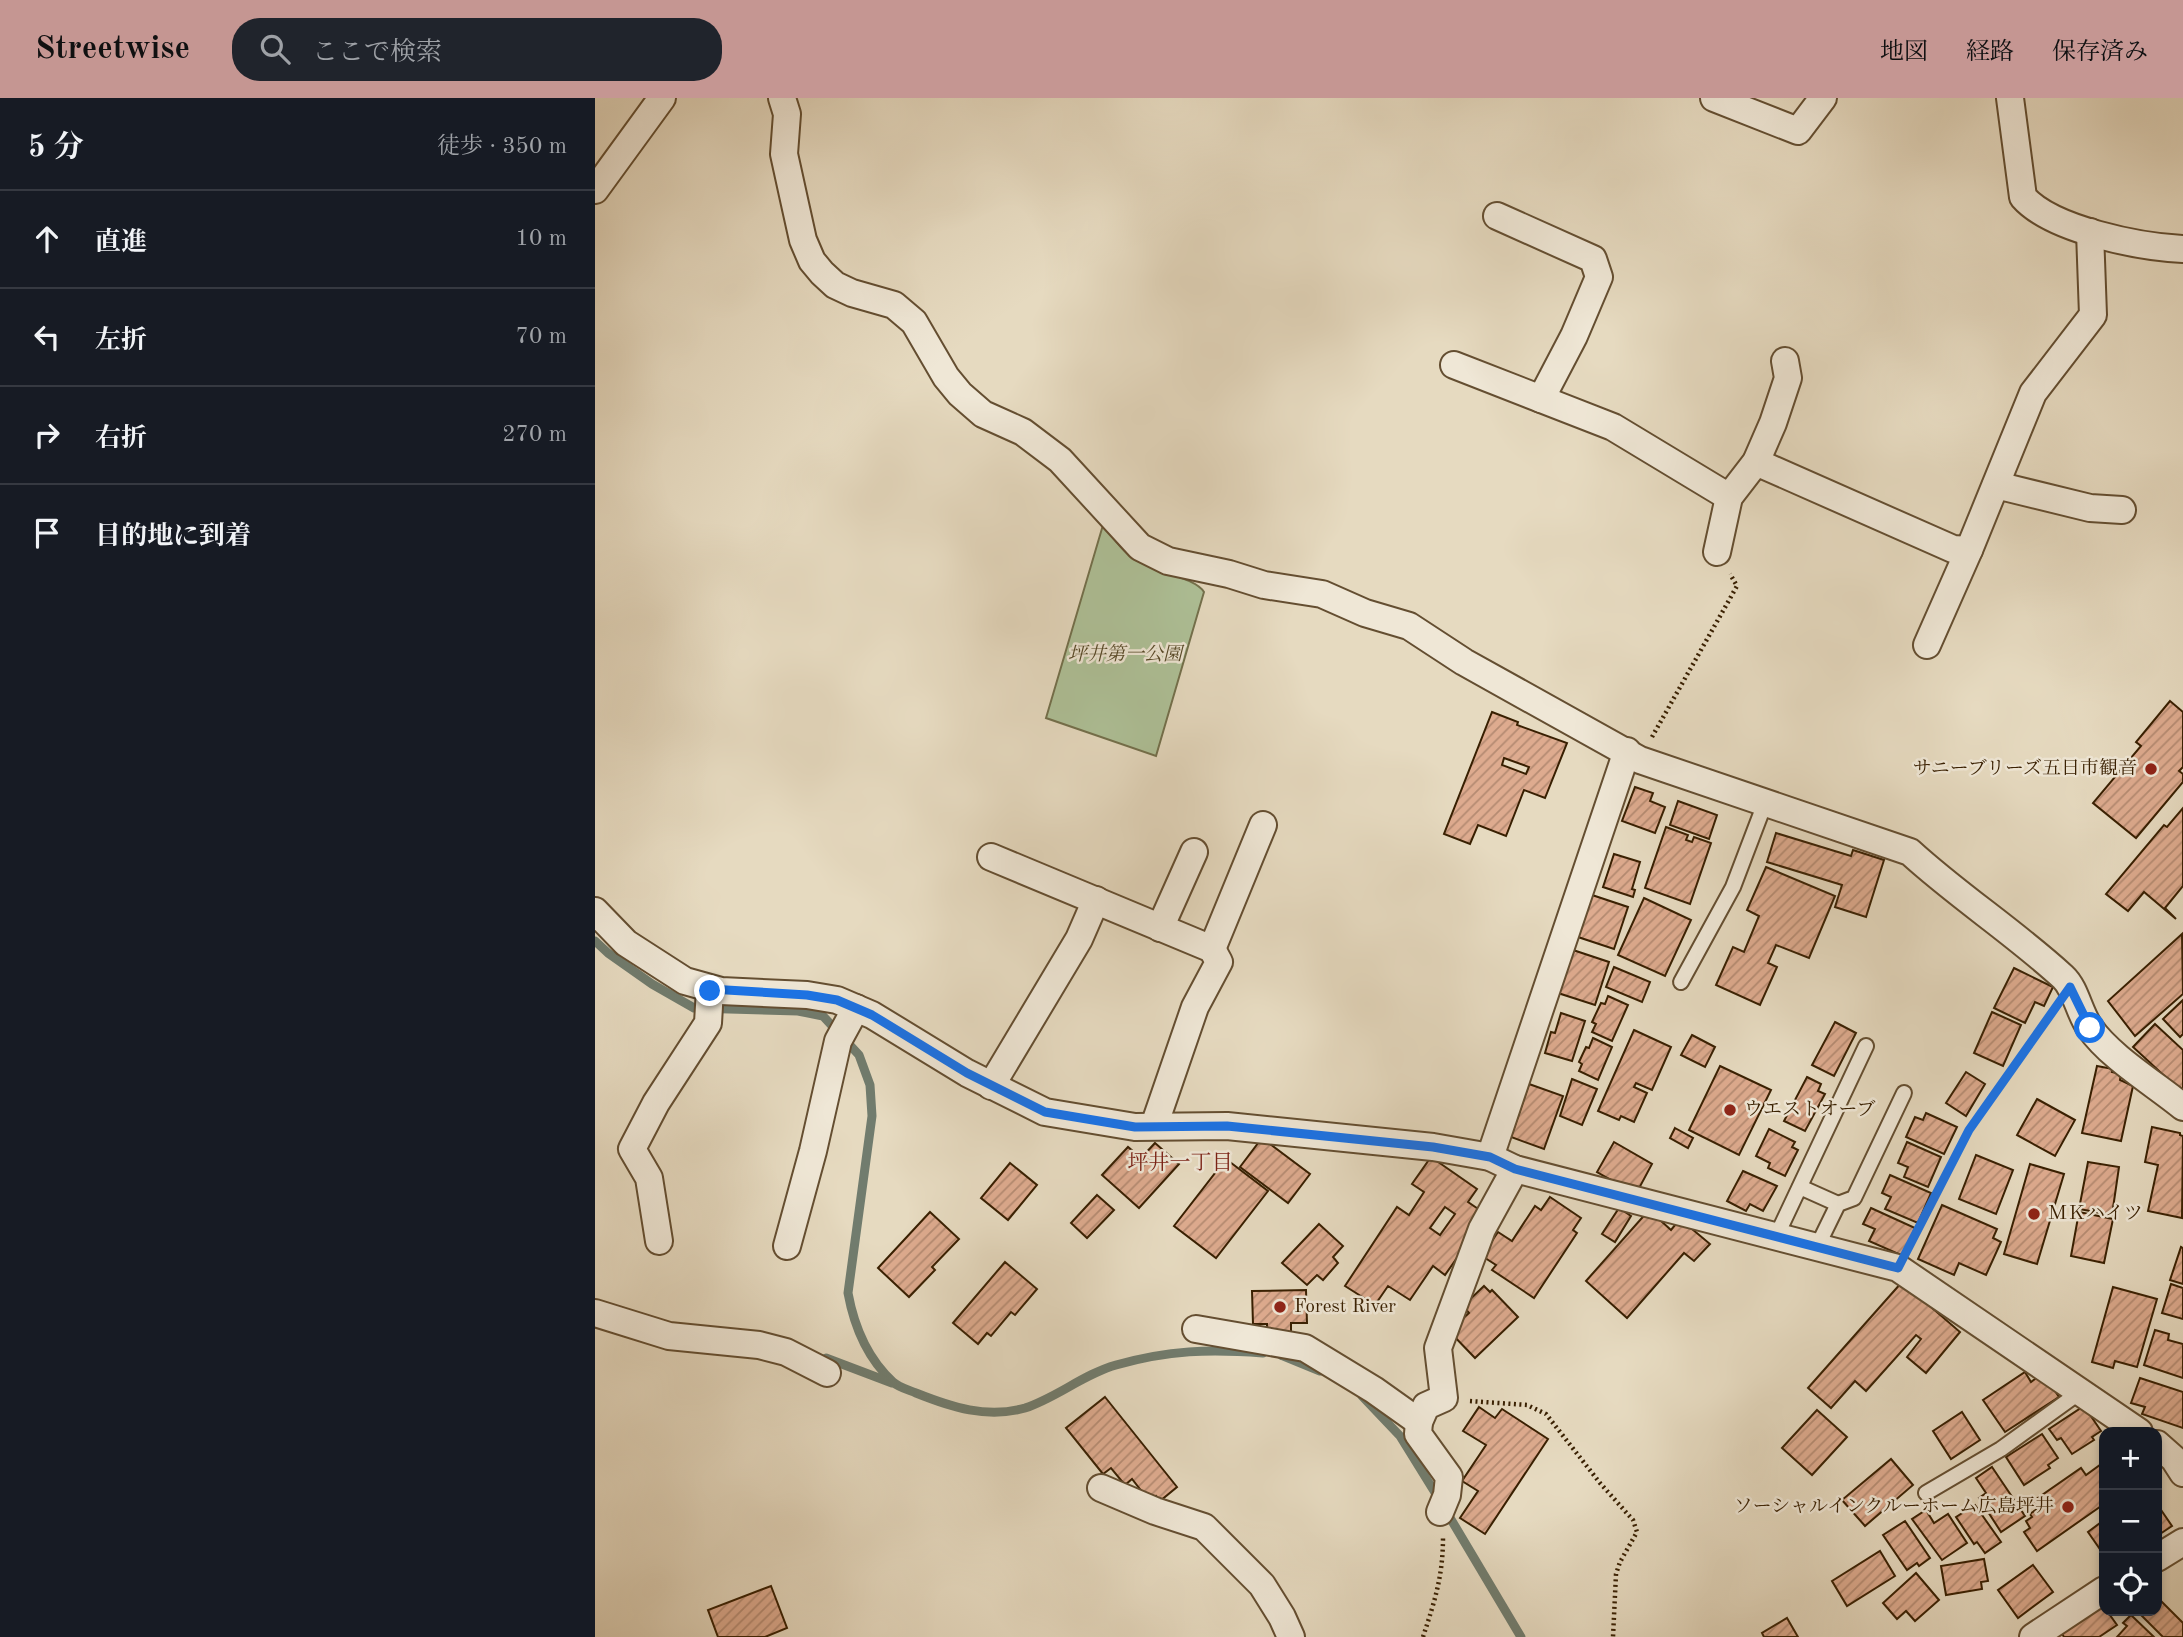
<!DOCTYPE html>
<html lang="ja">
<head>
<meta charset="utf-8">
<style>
	body { margin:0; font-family:"Old Standard TT","Noto Serif JP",serif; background:#20242c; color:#f1f3f6 }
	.controls { position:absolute; right:21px; bottom:21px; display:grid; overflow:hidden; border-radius:14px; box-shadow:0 4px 10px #0003 }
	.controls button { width:63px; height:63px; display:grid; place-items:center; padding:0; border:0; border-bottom:2px solid #363941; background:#171b24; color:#f1f3f6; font:35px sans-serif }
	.stop { position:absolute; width:21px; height:21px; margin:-16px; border:5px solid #1a73e8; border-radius:50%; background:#fff }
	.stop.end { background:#1a73e8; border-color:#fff; box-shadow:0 2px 7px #0008 }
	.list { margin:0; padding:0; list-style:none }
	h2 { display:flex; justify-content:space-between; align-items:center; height:91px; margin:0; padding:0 28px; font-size:30px }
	h2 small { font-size:23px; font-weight:400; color:#9ea1a6 }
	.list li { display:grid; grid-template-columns:46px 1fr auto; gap:21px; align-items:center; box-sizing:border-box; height:98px; padding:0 28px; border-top:2px solid #363941 }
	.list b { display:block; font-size:26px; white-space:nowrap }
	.list em { font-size:23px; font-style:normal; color:#9ea1a6 }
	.icon { flex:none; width:38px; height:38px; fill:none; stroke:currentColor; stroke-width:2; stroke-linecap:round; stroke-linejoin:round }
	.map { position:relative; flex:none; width:1588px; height:1539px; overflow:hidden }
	header { display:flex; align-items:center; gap:42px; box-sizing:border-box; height:98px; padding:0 35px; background:#c59692; color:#111 }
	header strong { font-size:33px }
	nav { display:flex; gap:38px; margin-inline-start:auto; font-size:24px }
	.search { width:490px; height:63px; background:#20242c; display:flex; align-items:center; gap:18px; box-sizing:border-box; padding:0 24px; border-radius:28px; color:#9ea1a6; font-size:26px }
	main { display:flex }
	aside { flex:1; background:#171b24 }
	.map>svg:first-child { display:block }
</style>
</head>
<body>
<header>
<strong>Streetwise</strong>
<div class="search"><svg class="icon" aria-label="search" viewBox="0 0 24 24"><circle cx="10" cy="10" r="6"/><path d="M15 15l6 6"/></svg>ここで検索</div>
<nav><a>地図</a><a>経路</a><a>保存済み</a></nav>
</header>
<main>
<aside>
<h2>5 分<small>徒歩 · 350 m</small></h2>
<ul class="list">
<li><svg class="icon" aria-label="ahead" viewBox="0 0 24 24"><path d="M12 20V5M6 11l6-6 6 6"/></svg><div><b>直進</b></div><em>10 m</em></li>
<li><svg class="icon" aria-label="left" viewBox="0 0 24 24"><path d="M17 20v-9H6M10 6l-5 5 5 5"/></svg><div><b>左折</b></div><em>70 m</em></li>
<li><svg class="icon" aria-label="right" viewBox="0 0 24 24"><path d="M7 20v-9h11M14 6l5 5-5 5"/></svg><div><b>右折</b></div><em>270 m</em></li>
<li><svg class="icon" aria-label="arrive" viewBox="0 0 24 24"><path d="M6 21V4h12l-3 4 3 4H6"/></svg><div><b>目的地に到着</b></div></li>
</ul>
</aside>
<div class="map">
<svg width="1588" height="1539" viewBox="0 0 1588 1539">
	<defs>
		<pattern id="building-hatch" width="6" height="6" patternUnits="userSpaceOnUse" patternTransform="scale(1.75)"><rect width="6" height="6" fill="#deab8f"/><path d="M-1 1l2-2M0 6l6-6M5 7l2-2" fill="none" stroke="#b58b72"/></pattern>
	</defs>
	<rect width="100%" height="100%" fill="#e6dac0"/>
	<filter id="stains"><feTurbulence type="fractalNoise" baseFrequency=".00286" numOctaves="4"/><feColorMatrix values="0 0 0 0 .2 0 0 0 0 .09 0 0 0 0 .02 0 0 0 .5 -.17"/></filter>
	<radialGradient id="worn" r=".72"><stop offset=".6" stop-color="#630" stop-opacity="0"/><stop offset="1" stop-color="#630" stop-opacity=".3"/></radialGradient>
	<path fill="#aec198" stroke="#73704c" stroke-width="2" d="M508,427C516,437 524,449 534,457C552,473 599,478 609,494L561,658L451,620Z"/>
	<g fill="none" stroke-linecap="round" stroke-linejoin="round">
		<g stroke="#717c6e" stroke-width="9">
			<path d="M0,843L13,855L57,886L99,910L203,913L228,918L264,957L275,987L277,1018L253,1195C259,1228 272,1260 298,1284C303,1289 314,1292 321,1295C356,1309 392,1321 430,1310C461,1300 489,1276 521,1267C574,1252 614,1251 668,1255"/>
			<polyline points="686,1257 725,1273"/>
			<polyline points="231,1260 297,1285"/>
			<polyline points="767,1298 805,1338 844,1401"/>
			<polyline points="851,1413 926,1539"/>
		</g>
	</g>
	<g fill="url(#building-hatch)" stroke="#381f01" stroke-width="2" fill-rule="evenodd">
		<polygon points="1575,603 1588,614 1588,669 1584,673 1588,676 1588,684 1541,740 1498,705 1546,648 1541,644"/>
		<path d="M897,614L923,624L922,627L972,645L950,700L929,692L911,738L883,727L875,746L849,736ZM909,660L934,669L931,676L907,667Z"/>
		<polygon points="1040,689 1058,695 1055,703 1070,709 1060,735 1027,723"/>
		<polygon points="1083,703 1122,717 1114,741 1075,727"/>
		<polygon points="1588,710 1588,788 1570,810 1581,821 1549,794 1533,813 1511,796 1569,727 1572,729"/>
		<polygon points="1071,729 1093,737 1091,742 1097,744 1099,739 1116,745 1095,806 1050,790"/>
		<polygon points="1181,735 1256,758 1258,752 1289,762 1271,819 1240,809 1247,787 1172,764"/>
		<polygon points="1019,756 1045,764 1037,791 1040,792 1038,799 1008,789"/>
		<polygon points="1171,769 1240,798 1214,860 1181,847 1173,865 1182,869 1165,907 1121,887 1138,849 1149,854 1164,818 1152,812"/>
		<polygon points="997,797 1033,809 1019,851 983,839"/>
		<polygon points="1049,800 1096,822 1070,878 1023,857"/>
		<polygon points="1587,836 1588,896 1540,938 1513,903"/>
		<polygon points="978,852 1014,864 1000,907 963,895"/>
		<polygon points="1019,869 1055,884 1047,904 1011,889"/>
		<polygon points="1419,870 1458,889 1449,908 1440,904 1430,925 1399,910"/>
		<polygon points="1013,898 1033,907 1017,943 997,934 1001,926 997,924 1006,905 1010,906"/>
		<polygon points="1588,902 1588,936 1585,939 1568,921"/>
		<polygon points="1397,914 1426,927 1408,968 1379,955"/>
		<polygon points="966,915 990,923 977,963 950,955 956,934 960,935"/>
		<polygon points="1240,924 1261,935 1239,978 1217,967"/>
		<polygon points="1560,926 1588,952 1588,995 1538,949"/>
		<polygon points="1039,932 1076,949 1057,992 1041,985 1039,989 1052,995 1039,1024 1026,1018 1024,1022 1003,1013"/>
		<polygon points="1097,937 1120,949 1110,969 1086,957"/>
		<polygon points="998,940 1017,949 1003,982 984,973 987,966 984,964 991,949 994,950"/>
		<polygon points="1125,968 1176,992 1144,1057 1094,1032"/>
		<polygon points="1502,968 1518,971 1517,974 1526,976 1525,982 1538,988 1526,1043 1487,1035"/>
		<polygon points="1371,974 1390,986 1371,1018 1351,1005"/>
		<polygon points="1212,979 1226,986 1223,993 1230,996 1210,1033 1189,1023"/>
		<polygon points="977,981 1002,991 987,1027 965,1018"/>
		<polygon points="934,986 968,998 949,1051 916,1039"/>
		<polygon points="1442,1001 1480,1022 1460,1058 1422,1037"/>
		<polygon points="1331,1015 1362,1029 1349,1056 1311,1039 1320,1019 1328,1022"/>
		<polygon points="1557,1029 1585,1035 1585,1037 1588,1038 1587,1120 1553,1113 1563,1067 1550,1064"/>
		<polygon points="1080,1030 1098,1040 1093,1050 1075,1040"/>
		<polygon points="1174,1031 1200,1044 1197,1049 1203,1052 1190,1078 1173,1070 1175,1065 1161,1058"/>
		<polygon points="667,1040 715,1076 693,1105 645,1069"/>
		<polygon points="1019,1044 1057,1066 1041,1096 1002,1074"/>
		<polygon points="1312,1044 1346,1059 1333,1089 1309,1079 1313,1069 1303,1065"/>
		<polygon points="560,1045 584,1066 544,1110 507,1077 533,1049 546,1060"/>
		<polygon points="1381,1057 1418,1072 1401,1116 1364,1101"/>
		<path d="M836,1059L882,1091L873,1104L892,1117L850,1177L838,1168L815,1202L793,1188L780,1207L750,1188L802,1109L814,1117L829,1094L817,1086ZM850,1109L860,1116L845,1137L835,1130Z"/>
		<polygon points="631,1061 673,1093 621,1160 579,1128"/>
		<polygon points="1493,1064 1524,1069 1517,1117 1484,1111"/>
		<polygon points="415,1065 442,1087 413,1122 386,1100"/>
		<polygon points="1435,1066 1469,1076 1442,1166 1409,1156"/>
		<polygon points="1148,1073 1182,1088 1168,1113 1155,1106 1151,1113 1132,1103"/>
		<polygon points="1295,1077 1336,1095 1323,1125 1290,1111 1296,1099 1287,1095"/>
		<polygon points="502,1097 519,1112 492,1140 476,1125"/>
		<polygon points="955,1099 986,1120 978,1132 982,1135 939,1200 897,1172 901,1167 887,1158 903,1134 917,1143 940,1108 946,1112"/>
		<polygon points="1347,1107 1402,1131 1398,1140 1406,1144 1391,1177 1364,1165 1359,1177 1323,1161"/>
		<polygon points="1024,1110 1036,1118 1020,1144 1007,1136"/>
		<polygon points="1276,1110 1320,1130 1308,1158 1274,1143 1280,1131 1268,1126"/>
		<polygon points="1054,1112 1076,1132 1085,1121 1115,1146 1099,1163 1089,1155 1032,1220 991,1183"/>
		<polygon points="335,1114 364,1141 337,1169 340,1172 314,1199 283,1170"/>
		<polygon points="1484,1114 1518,1121 1509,1165 1476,1158"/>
		<polygon points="724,1126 748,1148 738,1159 743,1165 728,1182 722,1177 712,1187 687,1165"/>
		<polygon points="1586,1149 1588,1150 1588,1186 1575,1182"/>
		<polygon points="410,1164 442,1191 420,1217 416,1214 396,1238 392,1235 383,1246 358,1225"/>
		<polygon points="1307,1184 1365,1234 1331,1275 1312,1259 1326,1241 1321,1237 1271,1293 1260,1283 1236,1310 1213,1290"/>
		<polygon points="1576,1186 1588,1190 1588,1221 1567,1215"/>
		<polygon points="889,1188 895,1194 897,1192 923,1219 880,1260 854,1233 874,1215 868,1208"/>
		<polygon points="1518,1189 1562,1201 1542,1269 1520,1263 1518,1270 1497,1264"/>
		<polygon points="711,1192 712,1225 696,1225 696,1234 672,1235 672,1226 658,1226 657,1193"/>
		<polygon points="1560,1232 1574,1236 1573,1242 1588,1246 1588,1280 1549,1267"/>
		<polygon points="1430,1274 1436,1284 1448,1275 1464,1299 1410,1334 1388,1302"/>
		<polygon points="1545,1280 1588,1294 1588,1330 1547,1316 1550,1309 1536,1305"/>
		<polygon points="510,1299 582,1389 565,1403 561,1398 555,1404 537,1381 530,1387 516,1370 508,1376 471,1330"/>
		<polygon points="1489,1308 1506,1333 1497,1339 1499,1342 1477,1356 1466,1340 1462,1342 1454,1331"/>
		<polygon points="884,1309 900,1320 907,1311 953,1341 890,1436 865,1420 883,1393 867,1383 891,1347 868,1333"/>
		<polygon points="1222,1312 1252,1339 1217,1377 1187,1350"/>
		<polygon points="1367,1314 1385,1342 1356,1361 1338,1333"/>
		<polygon points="1447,1336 1463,1360 1453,1367 1455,1370 1429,1387 1411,1359"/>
		<polygon points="1296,1361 1318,1387 1270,1428 1247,1402"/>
		<polygon points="1509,1364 1509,1406 1442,1453 1429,1434 1435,1430 1431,1423 1437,1419 1435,1416 1442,1411 1437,1404 1486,1370 1491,1377"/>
		<polygon points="1397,1369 1430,1418 1406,1434 1384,1400 1391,1395 1381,1380"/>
		<polygon points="1562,1406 1577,1428 1562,1438"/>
		<polygon points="1380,1407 1406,1444 1390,1455 1382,1444 1379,1446 1361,1419"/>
		<polygon points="1331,1412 1339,1425 1353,1416 1372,1445 1347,1462 1317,1421"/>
		<polygon points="1509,1422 1509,1457 1493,1434"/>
		<polygon points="1310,1423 1335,1460 1324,1468 1322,1465 1312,1472 1288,1437"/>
		<polygon points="1285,1453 1300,1478 1252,1508 1237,1483"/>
		<polygon points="1389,1461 1393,1483 1386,1484 1387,1491 1351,1497 1346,1468"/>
		<polygon points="1438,1467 1458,1494 1423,1520 1403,1492"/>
		<polygon points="1321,1475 1344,1502 1320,1523 1311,1513 1302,1521 1288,1505"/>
		<polygon points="176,1488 192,1530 170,1539 123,1539 113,1512"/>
		<polygon points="1562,1499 1588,1525 1588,1539 1568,1539 1542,1513 1562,1513"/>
		<polygon points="1507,1506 1509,1513 1512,1513 1522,1527 1504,1539 1469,1539 1466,1534"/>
		<polygon points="1536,1517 1559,1539 1522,1539 1532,1528 1528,1525"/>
		<polygon points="1192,1520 1203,1539 1169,1539 1167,1535"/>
	</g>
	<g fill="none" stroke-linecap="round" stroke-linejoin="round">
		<g stroke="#644e31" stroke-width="18">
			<g id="service">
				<polyline points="1086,884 1138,789 1170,705"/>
				<polyline points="1205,1089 1243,1106"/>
				<polyline points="1181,1139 1271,948"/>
				<polyline points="1222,1149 1243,1106 1259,1100 1309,995"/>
				<polyline points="1331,1395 1406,1351 1485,1294"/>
			</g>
		</g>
		<g stroke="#644e31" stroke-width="30">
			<g id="minor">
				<path d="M187,0L192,16L189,56L200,106L208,142L217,163L227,175L240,187L257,195L299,207L319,224L351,279L365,296L388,316L428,334L465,362L545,449L573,463L634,476L669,487L727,496L770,515L814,528L869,564L1045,662L1315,754C1363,798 1419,834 1468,879C1481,891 1484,915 1495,930C1515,959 1560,986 1588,1009"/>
				<polyline points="1119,0 1203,33 1228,0"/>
				<path d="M1415,0L1428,99C1457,132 1545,149 1588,151"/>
				<polyline points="0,92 67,0"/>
				<polyline points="902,118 998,161 1004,179 979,238 946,301"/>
				<polyline points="859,267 1018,329 1134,399"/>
				<polyline points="1161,364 1358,451 1374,452 1438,295 1498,217 1495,134"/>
				<polyline points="1401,387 1495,410 1527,412"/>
				<polyline points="1122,454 1134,399 1161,364 1178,325 1193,280 1190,263"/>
				<polyline points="1332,547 1374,452"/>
				<polyline points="396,759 617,851 624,864 600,909 559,1028"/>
				<polyline points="0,813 31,845 90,883 126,893 212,897 242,902 277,917 372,975 450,1014 540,1029 632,1028 838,1049 895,1059 920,1071 1303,1170 1544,1334"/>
				<polyline points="565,830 599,754"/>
				<polyline points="617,851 668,727"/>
				<polyline points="396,988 484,841 501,802"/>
				<polyline points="895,1059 1032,653"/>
				<polyline points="64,1143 54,1080 37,1051 61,1005 113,925 115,891"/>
				<polyline points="192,1148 218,1053 243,943 261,910"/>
				<polyline points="0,1215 74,1238 164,1247 191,1254 232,1275"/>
				<polyline points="601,1231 710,1250 779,1292 824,1324"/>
				<polyline points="1562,1346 1579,1361 1588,1375"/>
				<polyline points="506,1390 560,1413 609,1429 667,1487 687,1519 696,1539"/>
				<polyline points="845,1414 852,1397 854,1379 823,1336 824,1324 831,1308 849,1300 843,1250 887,1131 920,1071"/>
				<polyline points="1562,1460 1588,1444"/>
				<polyline points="1438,1539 1509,1492"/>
			</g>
		</g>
		<g stroke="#381f01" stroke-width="4.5" stroke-dasharray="2 3.5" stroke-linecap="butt">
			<polyline points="1057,639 1142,488 1135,476"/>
			<polyline points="1316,1147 1374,1032 1457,916"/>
			<polyline points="875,1303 932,1307 951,1316 1005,1385 1038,1422 1042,1434 1025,1464 1021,1476 1018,1539"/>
			<path d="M828,1539C840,1502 848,1478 848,1439"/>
		</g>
		<use href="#service" stroke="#efe7d6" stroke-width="14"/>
		<use href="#minor" stroke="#efe7d6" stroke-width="26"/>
	</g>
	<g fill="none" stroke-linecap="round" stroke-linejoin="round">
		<polyline stroke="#1a73e8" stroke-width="9" points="115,893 115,891 212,897 242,902 277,917 372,975 450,1014 540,1029 632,1028 838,1049 895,1059 920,1071 1303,1170 1374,1032 1475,889 1495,930"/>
	</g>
	<g fill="#8f2418" stroke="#efe7d6" stroke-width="2.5">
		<circle cx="1556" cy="671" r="7"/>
		<circle cx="1135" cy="1012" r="7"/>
		<circle cx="1439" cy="1116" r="7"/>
		<circle cx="685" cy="1209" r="7"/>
		<circle cx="1473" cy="1409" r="7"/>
	</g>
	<g text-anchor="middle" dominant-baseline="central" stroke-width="5" stroke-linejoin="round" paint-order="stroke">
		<g font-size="19" font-style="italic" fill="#564827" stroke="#efe7d6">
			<text x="530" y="557">坪井第一公園</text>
		</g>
		<g font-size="19" fill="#381f01" stroke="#efe7d6" text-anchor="start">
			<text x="1542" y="671" text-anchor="end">サニーブリーズ五日市観音</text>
			<text x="1149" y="1012">ウエストオーブ</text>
			<text x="1453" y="1116">ＭＫハイツ</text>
			<text x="699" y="1209">Forest River</text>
			<text x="1459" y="1409" text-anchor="end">ソーシャルインクルーホーム広島坪井</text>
		</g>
		<g font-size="21" fill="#7a1f14" stroke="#efe7d6">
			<text x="585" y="1065">坪井一丁目</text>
		</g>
	</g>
	<rect width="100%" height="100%" filter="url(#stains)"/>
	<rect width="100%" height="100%" fill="url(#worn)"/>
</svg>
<div class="controls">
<button>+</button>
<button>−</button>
<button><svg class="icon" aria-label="locate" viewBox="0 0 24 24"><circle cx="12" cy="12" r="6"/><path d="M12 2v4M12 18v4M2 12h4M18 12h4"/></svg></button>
</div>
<div class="stop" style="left:1495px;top:930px"></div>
<div class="stop end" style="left:115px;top:893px"></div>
</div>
</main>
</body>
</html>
